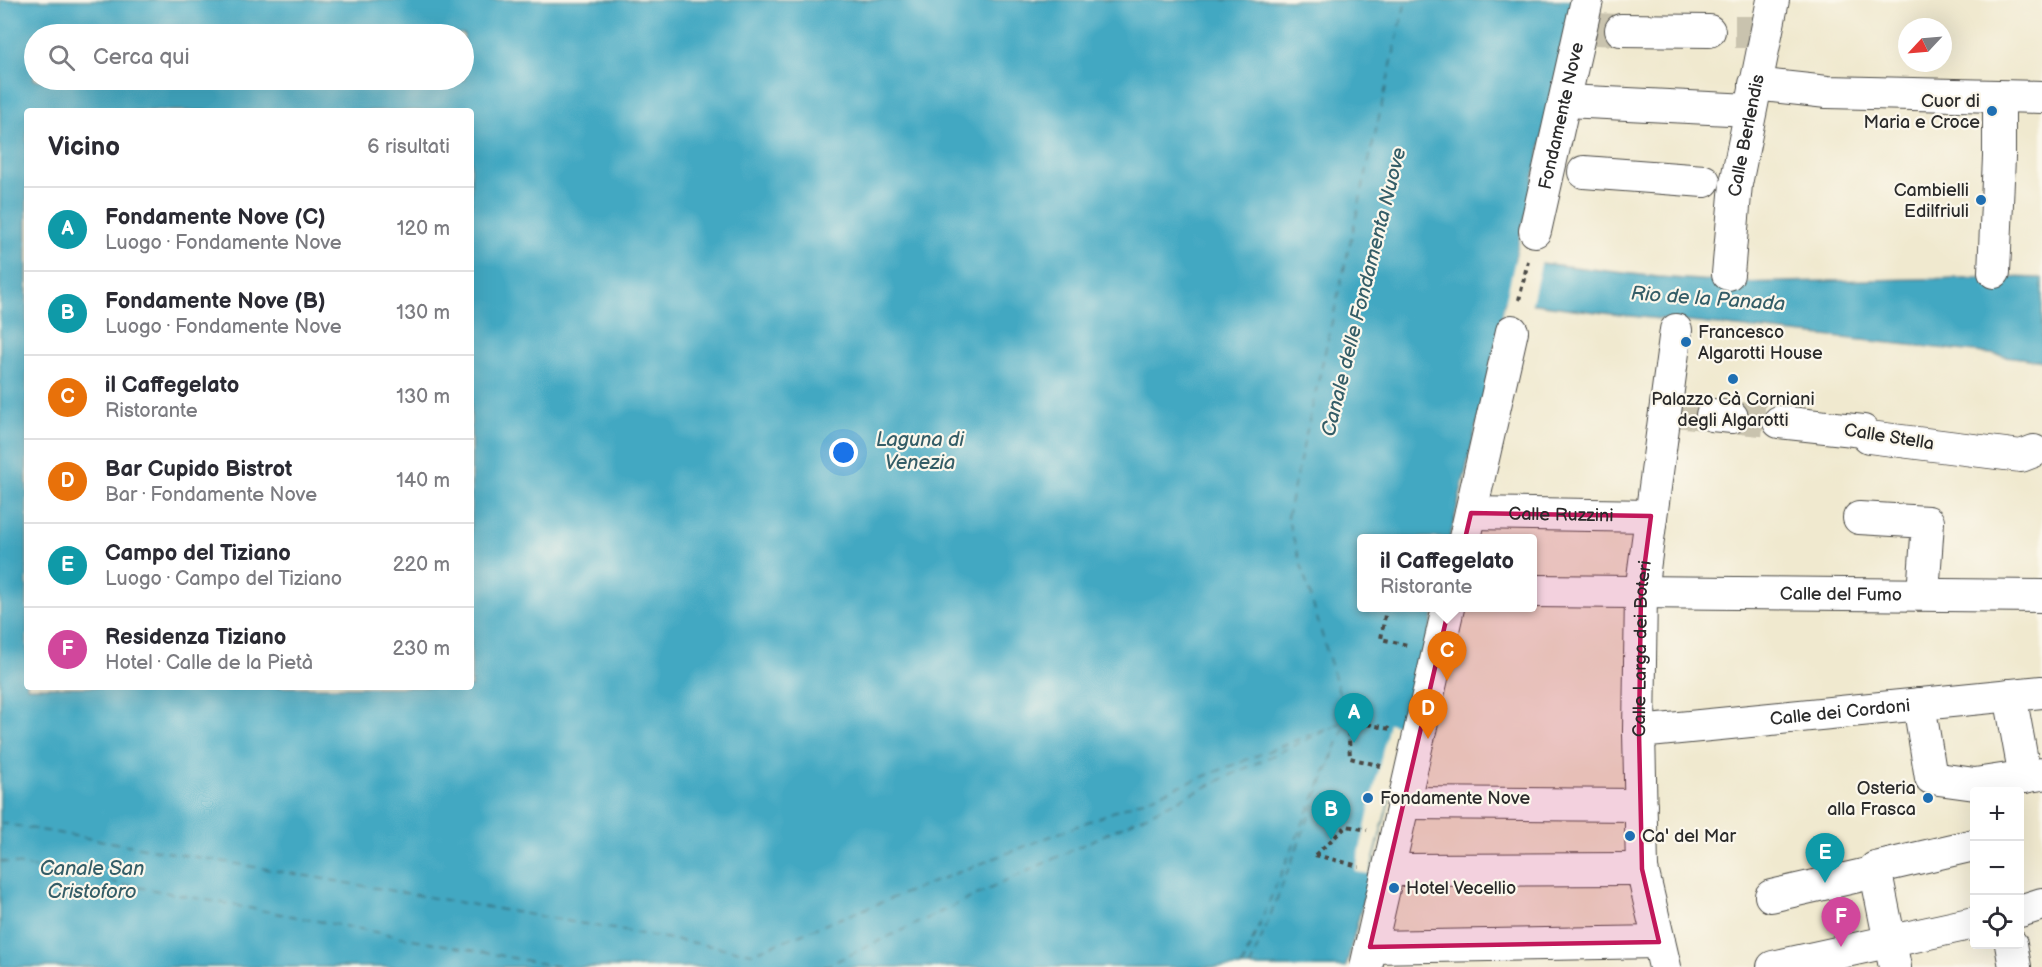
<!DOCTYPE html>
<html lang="it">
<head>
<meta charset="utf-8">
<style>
	body { margin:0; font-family:"Balsamiq Sans",sans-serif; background:#f7f7f7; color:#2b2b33 }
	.controls { position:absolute; right:18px; bottom:18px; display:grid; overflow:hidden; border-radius:6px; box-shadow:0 6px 24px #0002 }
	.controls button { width:54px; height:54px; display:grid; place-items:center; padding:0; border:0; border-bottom:2px solid #e1e1e2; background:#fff; color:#2b2b33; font:30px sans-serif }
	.compass { position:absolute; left:1898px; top:18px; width:54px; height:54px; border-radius:50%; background:#fff; box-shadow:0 6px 24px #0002; rotate:244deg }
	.you { position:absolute; left:844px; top:453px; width:21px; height:21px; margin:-15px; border:4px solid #fff; border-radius:50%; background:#1a73e8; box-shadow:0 0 0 9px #1a73e833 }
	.badge { display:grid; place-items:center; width:39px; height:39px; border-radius:50%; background:#1a73e8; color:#fff; font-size:20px; font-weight:700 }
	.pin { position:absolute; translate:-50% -50px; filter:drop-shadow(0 2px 3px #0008) }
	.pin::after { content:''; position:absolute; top:32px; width:21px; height:18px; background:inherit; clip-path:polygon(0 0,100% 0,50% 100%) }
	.popup { position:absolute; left:1357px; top:534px; width:180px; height:78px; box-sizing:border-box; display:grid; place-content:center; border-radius:6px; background:#fff; filter:drop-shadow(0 2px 4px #0005); font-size:20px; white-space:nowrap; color:#7c7c81 }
	.popup b { font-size:22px; color:#2b2b33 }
	.popup::after { content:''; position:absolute; left:50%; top:100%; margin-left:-12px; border:12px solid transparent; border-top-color:#fff }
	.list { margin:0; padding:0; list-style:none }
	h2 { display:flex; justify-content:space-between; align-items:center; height:78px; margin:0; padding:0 24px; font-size:26px }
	h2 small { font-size:20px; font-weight:400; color:#7c7c81 }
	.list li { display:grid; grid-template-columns:39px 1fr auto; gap:18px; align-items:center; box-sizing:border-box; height:84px; padding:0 24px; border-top:2px solid #e1e1e2 }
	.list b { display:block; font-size:22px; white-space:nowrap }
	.list p { margin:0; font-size:20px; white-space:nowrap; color:#7c7c81 }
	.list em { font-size:20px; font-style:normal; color:#7c7c81 }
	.icon { flex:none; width:33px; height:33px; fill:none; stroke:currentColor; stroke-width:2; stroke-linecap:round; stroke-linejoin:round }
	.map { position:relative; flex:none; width:2042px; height:967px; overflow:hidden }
	.search { position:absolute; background:#fff; box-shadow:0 6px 24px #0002; left:24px; top:24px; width:450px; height:66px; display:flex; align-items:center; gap:15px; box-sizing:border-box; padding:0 21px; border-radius:33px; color:#7c7c81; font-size:22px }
	.panel { position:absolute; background:#fff; box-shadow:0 6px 24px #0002; left:24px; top:108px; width:450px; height:582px; border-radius:6px }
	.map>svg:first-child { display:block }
</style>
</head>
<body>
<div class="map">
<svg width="2042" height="967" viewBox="0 0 2042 967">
	<rect width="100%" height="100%" fill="#fbf7ec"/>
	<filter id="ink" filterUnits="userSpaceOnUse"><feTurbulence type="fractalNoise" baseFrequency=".0167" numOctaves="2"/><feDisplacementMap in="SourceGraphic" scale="12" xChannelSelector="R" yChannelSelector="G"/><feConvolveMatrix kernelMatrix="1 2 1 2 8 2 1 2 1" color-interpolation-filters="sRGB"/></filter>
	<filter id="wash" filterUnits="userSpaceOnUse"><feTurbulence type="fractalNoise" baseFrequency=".008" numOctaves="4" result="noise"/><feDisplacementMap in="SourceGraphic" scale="24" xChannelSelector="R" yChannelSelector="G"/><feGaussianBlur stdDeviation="1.35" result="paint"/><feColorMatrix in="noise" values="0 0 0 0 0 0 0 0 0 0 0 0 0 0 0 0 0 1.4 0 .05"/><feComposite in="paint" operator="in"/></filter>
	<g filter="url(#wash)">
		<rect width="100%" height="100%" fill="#f0e9cf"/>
		<path fill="#42a8c2" stroke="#366a76" stroke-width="1.5" fill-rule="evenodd" d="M0,0H1574L1515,260L1658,277L1740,283L2003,277L2042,278V361L1976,352L1612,314L1506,300L1450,538H1362V608H1435L1397,770L1346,967H0ZM34,34H464V80H34ZM27,111H471V687H27Z"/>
		<g fill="#f0e9cf">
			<polygon points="1522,230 1525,230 1519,258 1542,260 1531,307 1508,303 1502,330 1499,329"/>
			<polygon points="1389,723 1407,728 1369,874 1355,872"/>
		</g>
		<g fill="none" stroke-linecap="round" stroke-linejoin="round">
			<g stroke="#345d67" stroke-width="1.5" stroke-dasharray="8 6" stroke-linecap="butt">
				<polyline points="1347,719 1287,517 1406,0"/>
				<polyline points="0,823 752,953 1348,720"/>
				<polyline points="0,861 561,967"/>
				<polyline points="824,967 1333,727"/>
				<polyline points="1241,967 1347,721"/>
				<polyline points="1242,967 1260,925"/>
				<polyline points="1250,967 1336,749"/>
			</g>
		</g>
	</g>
	<g filter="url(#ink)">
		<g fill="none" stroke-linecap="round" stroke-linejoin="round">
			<g stroke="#c9c3ae" stroke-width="32" stroke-dasharray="32 16" stroke-linecap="butt">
				<polyline points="1594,29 1621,30"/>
				<polyline points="1735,32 1754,32"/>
				<polyline points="1677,411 1712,415"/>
				<polyline points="1732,417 1779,422"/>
			</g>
			<g stroke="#494844" stroke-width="34">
				<g id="minor">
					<polyline points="1621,30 1709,31"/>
					<polyline points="1755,84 1827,92 2042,97"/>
					<polyline points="1566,101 1750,110"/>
					<polyline points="1584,172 1704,181"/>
					<path id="s1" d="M1535,231L1587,0"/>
					<polyline points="1994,272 1999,157 1999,97"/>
					<path id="s2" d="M1728,274L1736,184L1773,0"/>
					<polyline points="1712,415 1732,417"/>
					<polyline points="1779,422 1863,431 1869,437 2021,456 2034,451"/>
					<path id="s3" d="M1471,513L1651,516"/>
					<polyline points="1859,518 1928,522 1923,594"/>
					<polyline points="1465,538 1512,331"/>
					<path id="s4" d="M1532,591L2042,596"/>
					<polyline points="2010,695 2025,777"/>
					<polyline points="1919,704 1931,778 1975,784 2042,774"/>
					<path id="s5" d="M1639,732L2042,692"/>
					<polyline points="1404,803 1641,805"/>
					<polyline points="1389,870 1642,869"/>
					<polyline points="1771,896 1876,872"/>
					<polyline points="2020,911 2042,904"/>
					<polyline points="2011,944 2015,967"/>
					<polyline points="1370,947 1659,942"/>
					<polyline points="1366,967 1448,608"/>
					<path id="s6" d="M1665,967L1642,869L1639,732L1641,592L1676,330"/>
					<polyline points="1773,967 1974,923"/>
					<polyline points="1895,967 1875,868 1974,845"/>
				</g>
			</g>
			<g stroke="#494844" stroke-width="4" stroke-dasharray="4.5 4.5" stroke-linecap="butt">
				<polyline points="1519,300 1528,261"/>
				<polyline points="1384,608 1386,609 1381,639 1407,645"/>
				<polyline points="1404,608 1415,610"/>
				<polyline points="1381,766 1350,758 1348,720 1390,729"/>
				<polyline points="1315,855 1347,826 1367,830"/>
				<polyline points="1315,855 1359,866"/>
			</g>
			<use href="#minor" stroke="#fff" stroke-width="32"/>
		</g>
	</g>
	<path fill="#c2185b" fill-opacity="0.2" stroke="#c2185b" stroke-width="4.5" stroke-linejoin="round" d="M1471,513L1651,516L1641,592L1639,732L1642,869L1659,942L1370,947Z"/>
	<g fill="#1f6fb2" stroke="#fbf7ec" stroke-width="2">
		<circle cx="1992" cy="111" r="6"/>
		<circle cx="1981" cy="200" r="6"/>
		<circle cx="1686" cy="342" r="6"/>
		<circle cx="1733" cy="379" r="6"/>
		<circle cx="1368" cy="798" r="6"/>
		<circle cx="1928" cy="798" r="6"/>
		<circle cx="1630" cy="836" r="6"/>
		<circle cx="1394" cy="888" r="6"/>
	</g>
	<g text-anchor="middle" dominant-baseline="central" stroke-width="4.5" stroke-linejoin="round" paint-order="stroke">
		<g font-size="18" fill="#2b2b2b" stroke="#fbf7ec" text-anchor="start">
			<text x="1980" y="101" text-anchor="end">Cuor di<tspan x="1980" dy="21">Maria e Croce</tspan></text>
			<text x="1969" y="190" text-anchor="end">Cambielli<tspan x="1969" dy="21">Edilfriuli</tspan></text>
			<text x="1698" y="332">Francesco<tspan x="1698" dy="21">Algarotti House</tspan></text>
			<text x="1733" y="399" text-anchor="middle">Palazzo Cà Corniani<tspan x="1733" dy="21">degli Algarotti</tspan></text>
			<text x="1916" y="788" text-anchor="end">Osteria<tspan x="1916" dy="21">alla Frasca</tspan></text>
			<text x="1380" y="798">Fondamente Nove</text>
			<text x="1642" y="836">Ca' del Mar</text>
			<text x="1406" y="888">Hotel Vecellio</text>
		</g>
		<g font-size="18" fill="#2b2b2b" stroke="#fbf7ec">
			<text stroke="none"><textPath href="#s1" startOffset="118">Fondamente Nove</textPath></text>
			<text stroke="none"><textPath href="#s2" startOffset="140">Calle Berlendis</textPath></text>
			<text transform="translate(1889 437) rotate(9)">Calle Stella</text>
			<text stroke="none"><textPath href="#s3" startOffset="90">Calle Ruzzini</textPath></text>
			<text stroke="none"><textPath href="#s4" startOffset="309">Calle del Fumo</textPath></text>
			<text stroke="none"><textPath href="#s6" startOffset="321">Calle Larga dei Boteri</textPath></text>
			<text stroke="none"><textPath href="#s5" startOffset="202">Calle dei Cordoni</textPath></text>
		</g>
		<g font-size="20" font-style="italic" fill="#345d67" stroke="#fbf7ec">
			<text transform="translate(1364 292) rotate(-76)">Canale delle Fondamenta Nuove</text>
			<text transform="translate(1708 299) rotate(4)">Rio de la Panada</text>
			<text x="920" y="440">Laguna di<tspan x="920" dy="23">Venezia</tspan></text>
			<text x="92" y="869">Canale San<tspan x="92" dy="23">Cristoforo</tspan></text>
		</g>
	</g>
</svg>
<div class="controls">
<button>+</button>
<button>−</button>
<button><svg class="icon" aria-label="locate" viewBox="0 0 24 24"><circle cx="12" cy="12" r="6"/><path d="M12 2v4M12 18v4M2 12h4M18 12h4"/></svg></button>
</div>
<svg class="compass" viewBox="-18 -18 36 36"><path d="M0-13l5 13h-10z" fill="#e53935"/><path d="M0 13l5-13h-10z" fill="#7c7c81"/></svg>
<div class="you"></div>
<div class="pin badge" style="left:1354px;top:743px;background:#0f9aa8">A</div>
<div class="pin badge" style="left:1331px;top:840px;background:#0f9aa8">B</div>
<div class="pin badge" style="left:1447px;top:681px;background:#e8710a">C</div>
<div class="popup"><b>il Caffegelato</b>Ristorante</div>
<div class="pin badge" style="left:1428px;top:739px;background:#e8710a">D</div>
<div class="pin badge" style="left:1825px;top:883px;background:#0f9aa8">E</div>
<div class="pin badge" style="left:1841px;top:947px;background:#d1479c">F</div>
<div class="search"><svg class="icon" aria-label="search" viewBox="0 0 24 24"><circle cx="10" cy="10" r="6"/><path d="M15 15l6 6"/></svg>Cerca qui</div>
<section class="panel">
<h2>Vicino<small>6 risultati</small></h2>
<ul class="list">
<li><span class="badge" style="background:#0f9aa8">A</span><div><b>Fondamente Nove (C)</b><p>Luogo · Fondamente Nove</p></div><em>120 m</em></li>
<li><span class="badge" style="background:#0f9aa8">B</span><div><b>Fondamente Nove (B)</b><p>Luogo · Fondamente Nove</p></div><em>130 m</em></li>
<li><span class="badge" style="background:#e8710a">C</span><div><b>il Caffegelato</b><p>Ristorante</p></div><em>130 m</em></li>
<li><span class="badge" style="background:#e8710a">D</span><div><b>Bar Cupido Bistrot</b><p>Bar · Fondamente Nove</p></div><em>140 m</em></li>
<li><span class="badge" style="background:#0f9aa8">E</span><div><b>Campo del Tiziano</b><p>Luogo · Campo del Tiziano</p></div><em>220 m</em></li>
<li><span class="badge" style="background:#d1479c">F</span><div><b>Residenza Tiziano</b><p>Hotel · Calle de la Pietà</p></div><em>230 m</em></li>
</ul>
</section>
</div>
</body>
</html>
